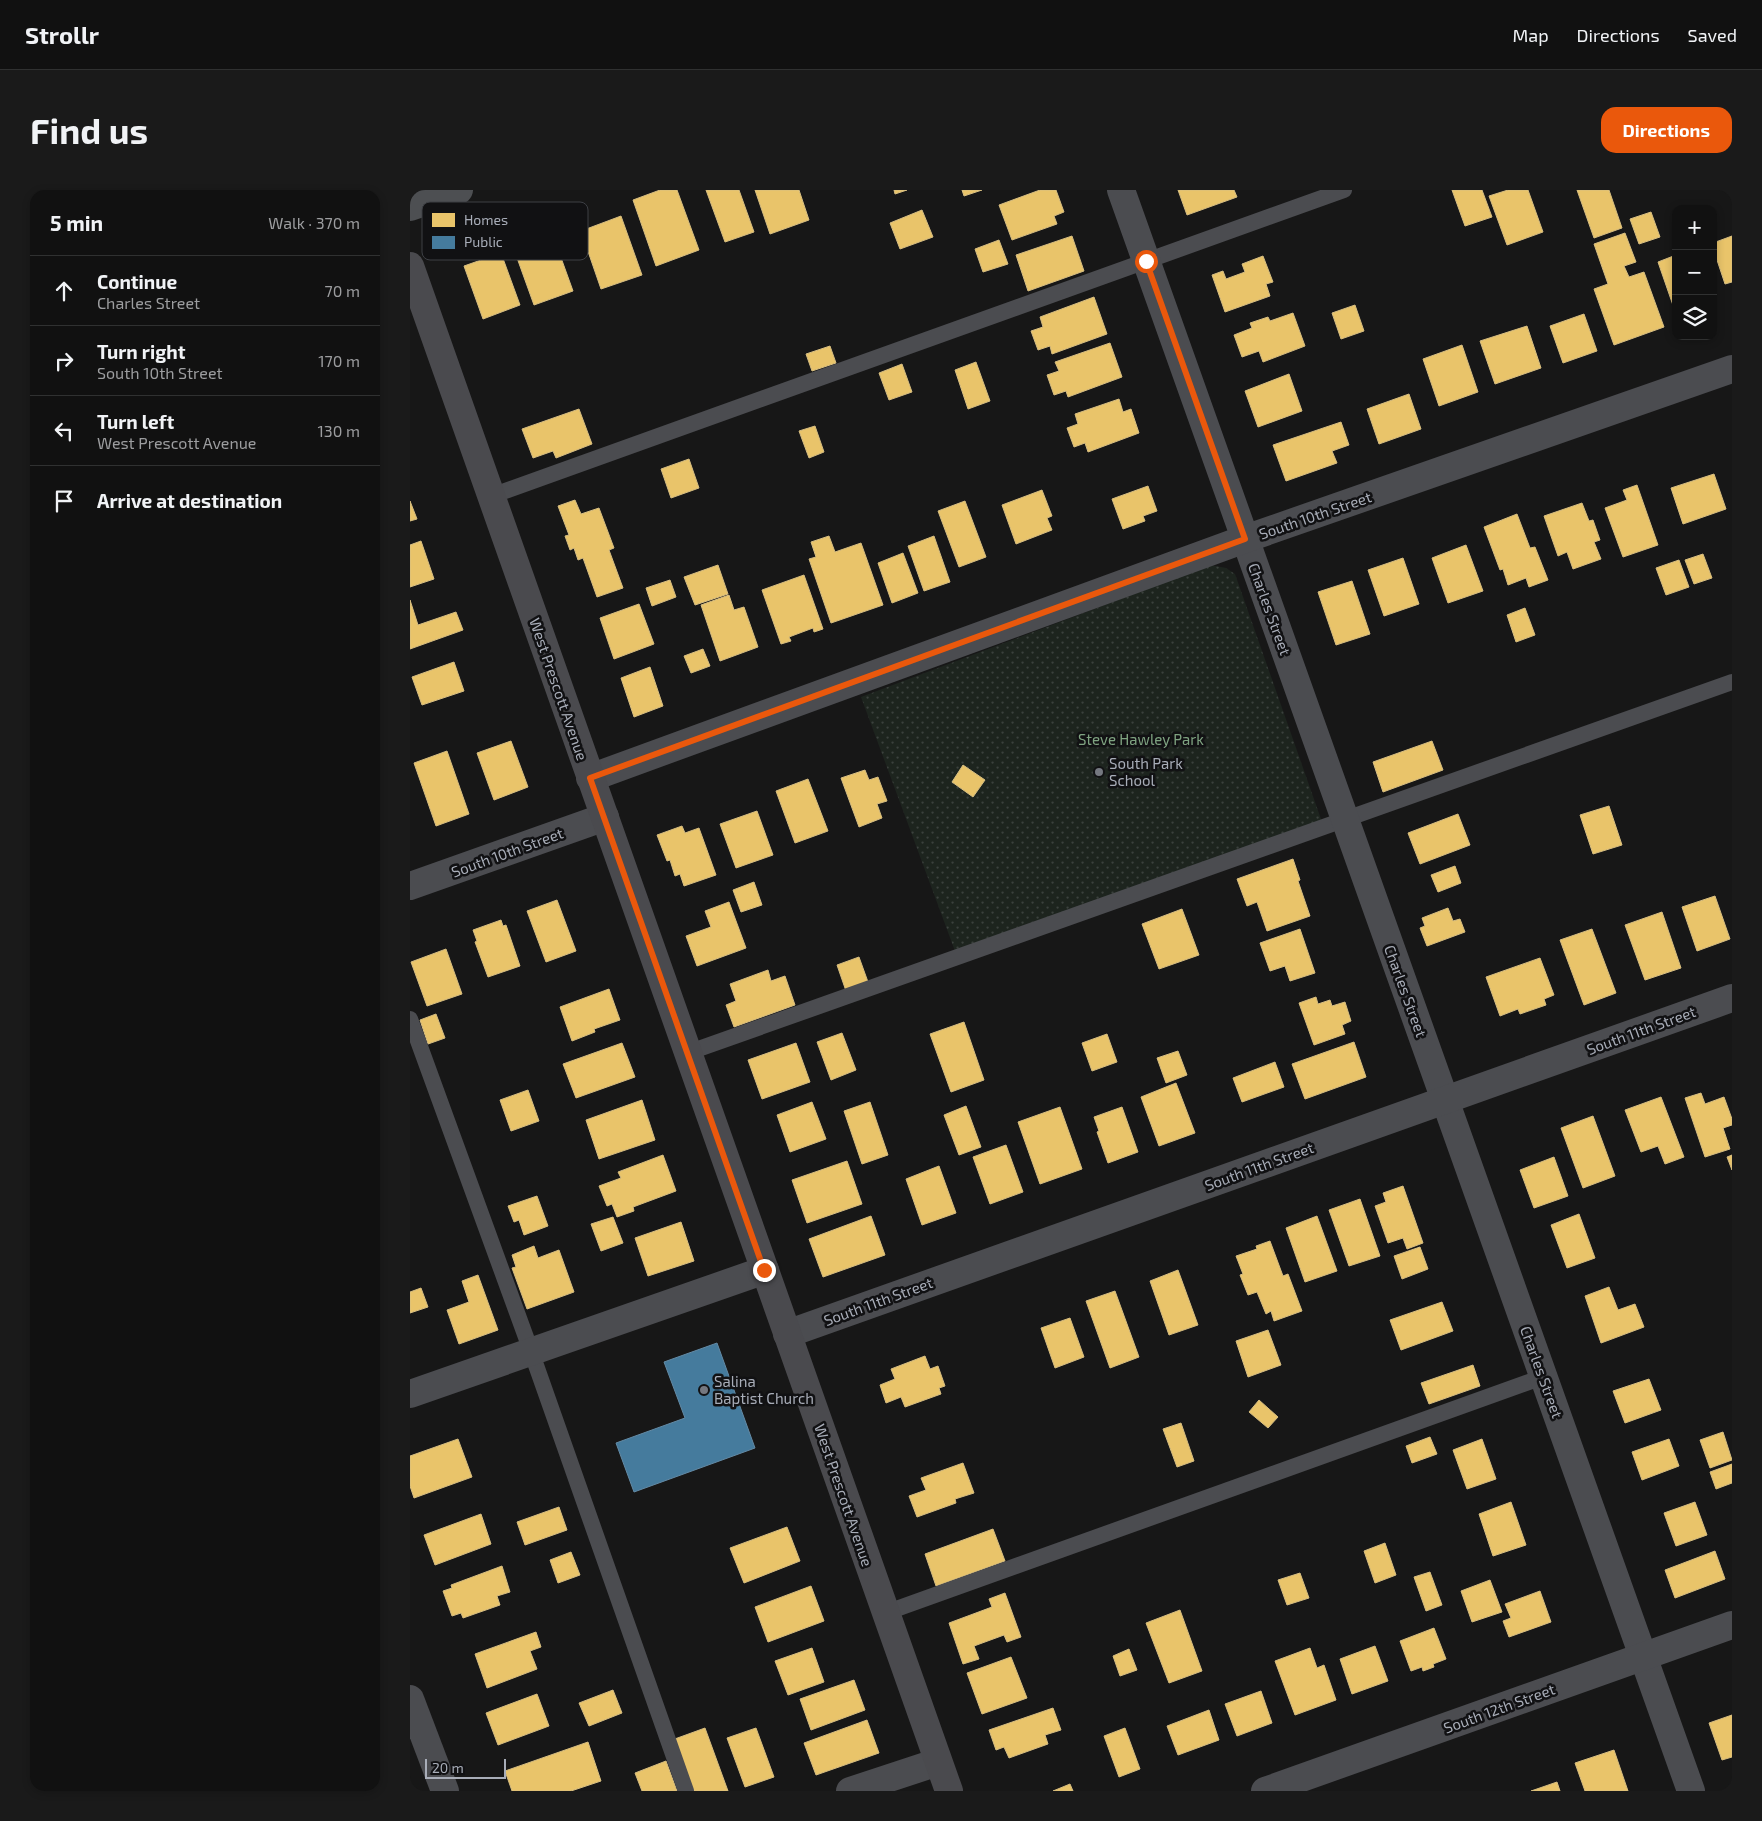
<!DOCTYPE html>
<html lang="en">
<head>
<meta charset="utf-8">
<style>
	body { margin:0; font-family:"Exo 2",sans-serif; background:#1a1a1a; color:#f1f3f6 }
	.controls { position:absolute; right:15px; top:15px; display:grid; overflow:hidden; border-radius:10px; box-shadow:0 2px 8px #0003 }
	.controls button { width:45px; height:45px; display:grid; place-items:center; padding:0; border:0; border-bottom:1px solid #303131; background:#111; color:#f1f3f6; font:25px sans-serif }
	.scale { position:absolute; left:15px; bottom:12px; width:81px; box-sizing:border-box; padding-left:5px; border:2px solid #a8adb8; border-top:0; font-size:14px; line-height:18px; white-space:nowrap; color:#a8adb8; -webkit-text-stroke:4px #111113; paint-order:stroke }
	.stop { position:absolute; width:15px; height:15px; margin:-11px; border:4px solid #ea580c; border-radius:50%; background:#fff }
	.stop.end { background:#ea580c; border-color:#fff; box-shadow:0 1px 5px #0008 }
	.list { margin:0; padding:0; list-style:none }
	h2 { display:flex; justify-content:space-between; align-items:center; height:65px; margin:0; padding:0 20px; font-size:21px }
	h2 small { font-size:16px; font-weight:400; color:#9c9d9f }
	.list li { display:grid; grid-template-columns:32px 1fr auto; gap:15px; align-items:center; box-sizing:border-box; height:70px; padding:0 20px; border-top:1px solid #303131 }
	.list b { display:block; font-size:19px; white-space:nowrap }
	.list p { margin:0; font-size:16px; white-space:nowrap; color:#9c9d9f }
	.list em { font-size:16px; font-style:normal; color:#9c9d9f }
	.icon { flex:none; width:28px; height:28px; fill:none; stroke:currentColor; stroke-width:2; stroke-linecap:round; stroke-linejoin:round }
	.map { position:relative; flex:none; width:1322px; height:1601px; overflow:hidden; border-radius:15px }
	header { display:flex; align-items:center; gap:30px; box-sizing:border-box; height:70px; padding:0 25px; background:#111; border-bottom:1px solid #303131 }
	header strong { font-size:24px }
	nav { display:flex; gap:28px; margin-inline-start:auto; font-size:18px }
	.intro { display:flex; align-items:center; justify-content:space-between; box-sizing:border-box; height:120px; padding:0 30px }
	h1 { margin:0; font-size:35px }
	.button { padding:12px 22px; border-radius:15px; background:#ea580c; color:#fff; font-size:18px; font-weight:700 }
	main { display:flex; gap:30px; padding:0 30px }
	aside { flex:1; background:#111; border-radius:15px; box-shadow:0 2px 8px #0003 }
	.map>svg:first-child { display:block }
</style>
</head>
<body>
<header>
<strong>Strollr</strong>
<nav><a>Map</a><a>Directions</a><a>Saved</a></nav>
</header>
<div class="intro"><h1>Find us</h1><a class="button">Directions</a></div>
<main>
<aside>
<h2>5 min<small>Walk · 370 m</small></h2>
<ul class="list">
<li><svg class="icon" aria-label="ahead" viewBox="0 0 24 24"><path d="M12 20V5M6 11l6-6 6 6"/></svg><div><b>Continue</b><p>Charles Street</p></div><em>70 m</em></li>
<li><svg class="icon" aria-label="right" viewBox="0 0 24 24"><path d="M7 20v-9h11M14 6l5 5-5 5"/></svg><div><b>Turn right</b><p>South 10th Street</p></div><em>170 m</em></li>
<li><svg class="icon" aria-label="left" viewBox="0 0 24 24"><path d="M17 20v-9H6M10 6l-5 5 5 5"/></svg><div><b>Turn left</b><p>West Prescott Avenue</p></div><em>130 m</em></li>
<li><svg class="icon" aria-label="arrive" viewBox="0 0 24 24"><path d="M6 21V4h12l-3 4 3 4H6"/></svg><div><b>Arrive at destination</b></div></li>
</ul>
</aside>
<div class="map">
<svg width="1322" height="1601" viewBox="0 0 1322 1601">
	<defs>
		<pattern id="park-dots" width="8" height="8" patternUnits="userSpaceOnUse" patternTransform="scale(1.25)"><rect width="8" height="8" fill="#1d241e"/><path d="M2 2h.1M6 6h.1" fill="none" stroke="#3b413d" stroke-width="1.8" stroke-linecap="round"/></pattern>
	</defs>
	<rect width="100%" height="100%" fill="#171717"/>
	<polygon fill="url(#park-dots)" points="801,375 816,378 825,384 912,632 545,761 451,507"/>
	<g fill="#e9c46a" stroke="#d6bd81">
		<polygon points="250,0 267,0 289,60 246,76 223,10"/>
		<polygon points="296,0 329,0 344,42 315,52"/>
		<polygon points="345,0 389,0 399,30 360,44"/>
		<polygon points="484,0 497,0 485,4"/>
		<polygon points="552,0 572,0 554,6"/>
		<polygon points="630,0 646,0 654,22 644,26 647,34 602,50 589,15"/>
		<polygon points="768,0 824,0 827,7 777,25"/>
		<polygon points="1042,0 1072,0 1082,27 1055,36"/>
		<polygon points="1098,0 1118,0 1133,42 1097,55 1079,6"/>
		<polygon points="1167,0 1199,0 1212,38 1184,48"/>
		<polygon points="512,20 523,47 490,59 480,33"/>
		<polygon points="1241,22 1250,47 1229,54 1220,29"/>
		<polygon points="211,26 232,85 191,99 171,41"/>
		<polygon points="1215,43 1226,72 1214,76 1219,87 1234,82 1254,137 1204,155 1184,99 1198,94 1184,54"/>
		<polygon points="662,46 674,81 618,101 606,65"/>
		<polygon points="1322,46 1322,92 1315,94 1303,58 1303,53"/>
		<polygon points="589,50 598,74 573,82 565,59"/>
		<polygon points="145,51 163,101 124,115 106,65"/>
		<polygon points="91,63 110,115 73,129 54,76"/>
		<polygon points="1266,65 1266,124 1248,72"/>
		<polygon points="853,66 863,92 856,94 860,106 815,122 802,85 813,81 816,89 835,82 832,74"/>
		<polygon points="684,107 697,144 642,164 640,156 628,160 621,141 633,137 630,127"/>
		<polygon points="945,115 954,141 931,149 922,123"/>
		<polygon points="883,123 895,156 853,172 849,161 832,167 824,145 842,138 840,133 858,127 860,131"/>
		<polygon points="1174,124 1187,161 1153,173 1140,136"/>
		<polygon points="1117,136 1131,178 1085,194 1070,151"/>
		<polygon points="700,153 712,187 658,207 656,201 644,205 637,185 649,181 645,172"/>
		<polygon points="1052,155 1068,202 1029,216 1013,169"/>
		<polygon points="420,156 426,173 402,181 396,164"/>
		<polygon points="566,172 580,211 558,219 545,180"/>
		<polygon points="492,174 502,202 479,210 469,183"/>
		<polygon points="879,184 892,221 848,237 835,201"/>
		<polygon points="999,204 1011,239 969,254 957,219"/>
		<polygon points="709,209 713,222 721,219 729,243 678,262 675,253 664,257 657,238 668,234 665,224"/>
		<polygon points="169,219 182,254 146,268 143,261 123,268 112,239"/>
		<polygon points="931,232 939,255 922,261 927,273 876,291 863,255"/>
		<polygon points="405,236 414,262 399,268 389,241"/>
		<polygon points="279,269 289,298 261,308 251,279"/>
		<polygon points="1304,284 1316,319 1273,334 1261,298"/>
		<polygon points="1227,295 1248,355 1213,367 1195,318 1217,310 1213,300"/>
		<polygon points="738,296 747,321 733,326 735,331 713,339 702,309"/>
		<polygon points="632,300 642,326 637,328 642,340 606,354 592,315"/>
		<polygon points="165,310 171,324 189,318 204,358 199,360 213,398 187,407 173,368 168,370 164,358 160,360 155,346 159,345 148,316"/>
		<polygon points="0,311 7,329 0,331"/>
		<polygon points="555,311 576,367 549,377 528,321"/>
		<polygon points="1172,313 1179,331 1183,330 1190,350 1184,352 1191,369 1163,379 1157,362 1148,366 1134,326"/>
		<polygon points="1107,324 1120,358 1125,357 1138,390 1119,397 1116,388 1098,395 1093,379 1090,380 1074,337"/>
		<polygon points="419,346 425,362 451,353 473,415 421,433 399,369 406,367 401,352"/>
		<polygon points="524,346 540,392 514,401 498,356"/>
		<polygon points="11,351 24,389 0,397 0,355"/>
		<polygon points="1056,355 1073,401 1038,413 1022,368"/>
		<polygon points="493,363 508,403 482,413 468,373"/>
		<polygon points="1293,364 1302,388 1284,394 1275,370"/>
		<polygon points="993,368 1009,414 974,426 958,380"/>
		<polygon points="1269,370 1279,397 1256,405 1246,378"/>
		<polygon points="308,375 318,404 285,415 274,387"/>
		<polygon points="394,385 413,439 404,442 403,438 379,447 381,451 371,454 352,400"/>
		<polygon points="260,390 266,407 242,416 236,398"/>
		<polygon points="942,391 960,444 926,455 908,402"/>
		<polygon points="319,405 324,420 334,417 348,457 310,471 291,415"/>
		<polygon points="0,410 8,435 46,422 53,440 0,459"/>
		<polygon points="229,414 244,454 204,469 190,428"/>
		<polygon points="1115,418 1125,445 1106,452 1097,425"/>
		<polygon points="293,459 300,476 281,483 274,466"/>
		<polygon points="44,472 54,501 12,515 2,487"/>
		<polygon points="240,477 253,516 224,527 211,488"/>
		<polygon points="101,551 118,597 84,610 67,563"/>
		<polygon points="1022,551 1033,580 973,602 963,572"/>
		<polygon points="37,561 59,624 26,636 4,573"/>
		<polygon points="553,575 575,590 563,607 542,592"/>
		<polygon points="455,580 459,590 468,587 477,611 467,614 472,628 449,637 431,588"/>
		<polygon points="398,589 418,641 385,653 366,601"/>
		<polygon points="1199,616 1212,655 1183,664 1170,625"/>
		<polygon points="347,621 363,665 326,678 310,634"/>
		<polygon points="1048,624 1060,655 1010,674 998,643"/>
		<polygon points="272,636 275,643 289,638 306,685 274,696 270,684 265,686 260,670 257,671 247,645"/>
		<polygon points="883,669 890,690 888,691 900,726 857,741 847,712 837,716 827,689"/>
		<polygon points="1045,676 1051,693 1028,702 1021,685"/>
		<polygon points="344,692 352,715 331,722 323,700"/>
		<polygon points="1305,706 1320,749 1287,761 1272,717"/>
		<polygon points="147,710 166,761 136,772 117,721"/>
		<polygon points="319,712 336,758 287,776 276,746 301,737 295,721"/>
		<polygon points="1038,718 1043,731 1050,729 1055,742 1017,756 1010,738 1015,736 1012,728"/>
		<polygon points="772,719 789,765 749,779 732,734"/>
		<polygon points="1252,722 1271,778 1235,790 1215,735"/>
		<polygon points="91,730 93,736 96,735 110,776 78,787 65,752 67,751 63,740"/>
		<polygon points="890,739 905,783 880,791 875,776 860,781 850,753"/>
		<polygon points="1182,739 1206,803 1174,815 1150,750"/>
		<polygon points="36,759 52,804 17,816 1,772"/>
		<polygon points="449,767 458,792 436,801 427,775"/>
		<polygon points="1130,768 1144,805 1134,809 1136,815 1110,824 1108,819 1090,826 1076,787"/>
		<polygon points="358,780 361,791 375,786 385,815 324,837 316,815 326,811 320,794"/>
		<polygon points="199,799 210,830 184,839 185,842 162,851 150,817"/>
		<polygon points="906,807 908,814 920,810 922,816 935,812 941,831 932,835 935,844 904,855 889,813"/>
		<polygon points="26,824 35,848 18,854 10,830"/>
		<polygon points="554,832 574,890 541,902 520,844"/>
		<polygon points="432,843 446,880 421,890 407,852"/>
		<polygon points="697,844 707,872 682,881 672,853"/>
		<polygon points="944,852 956,887 895,909 882,874"/>
		<polygon points="212,853 225,887 166,908 153,874"/>
		<polygon points="386,853 400,892 352,909 338,870"/>
		<polygon points="768,861 777,885 756,893 747,868"/>
		<polygon points="865,872 874,897 832,912 823,888"/>
		<polygon points="766,893 785,943 749,956 731,907"/>
		<polygon points="118,900 129,931 101,941 90,910"/>
		<polygon points="1291,903 1295,914 1314,907 1322,929 1322,935 1313,938 1320,959 1295,967 1275,908"/>
		<polygon points="1251,907 1274,967 1255,974 1248,956 1231,962 1215,920"/>
		<polygon points="232,910 245,950 189,969 176,930"/>
		<polygon points="402,912 416,949 380,962 367,925"/>
		<polygon points="460,912 478,965 452,974 434,921"/>
		<polygon points="556,916 571,957 549,965 534,925"/>
		<polygon points="650,917 672,979 630,994 608,932"/>
		<polygon points="712,917 728,962 698,973 687,942 689,941 684,927"/>
		<polygon points="1183,926 1205,986 1173,998 1151,938"/>
		<polygon points="596,955 613,1002 580,1014 563,967"/>
		<polygon points="253,965 266,1001 223,1017 224,1021 207,1027 202,1014 197,1016 189,996 211,988 208,982"/>
		<polygon points="1322,965 1322,980 1317,967"/>
		<polygon points="1144,967 1158,1006 1124,1018 1110,980"/>
		<polygon points="437,971 452,1014 397,1033 382,990"/>
		<polygon points="529,976 546,1023 512,1035 496,989"/>
		<polygon points="993,996 1013,1053 997,1059 993,1048 978,1053 965,1016 976,1012 973,1003"/>
		<polygon points="127,1006 138,1036 114,1045 109,1030 104,1032 98,1016"/>
		<polygon points="950,1009 970,1066 939,1076 919,1020"/>
		<polygon points="1169,1024 1185,1068 1157,1078 1141,1035"/>
		<polygon points="461,1026 475,1065 413,1087 399,1049"/>
		<polygon points="907,1026 927,1081 895,1092 876,1038"/>
		<polygon points="203,1027 213,1053 191,1061 181,1034"/>
		<polygon points="271,1032 284,1071 238,1086 225,1048"/>
		<polygon points="860,1051 873,1086 878,1084 892,1121 864,1131 861,1121 856,1124 847,1102 838,1105 830,1085 833,1084 826,1066 847,1059 846,1056"/>
		<polygon points="124,1056 128,1068 149,1060 164,1102 117,1119 102,1078 106,1077 102,1065"/>
		<polygon points="1010,1057 1018,1079 992,1089 984,1066"/>
		<polygon points="768,1080 788,1135 759,1145 740,1091"/>
		<polygon points="68,1085 88,1140 49,1154 37,1120 59,1112 52,1091"/>
		<polygon points="1199,1097 1208,1120 1225,1114 1234,1137 1191,1153 1175,1106"/>
		<polygon points="11,1098 18,1117 0,1123 0,1102"/>
		<polygon points="705,1101 729,1167 700,1178 676,1111"/>
		<polygon points="1032,1112 1043,1141 991,1160 980,1130"/>
		<polygon points="660,1128 674,1167 645,1178 631,1138"/>
		<polygon points="858,1140 871,1175 838,1187 826,1151"/>
		<polygon points="515,1166 520,1179 528,1176 535,1196 529,1198 531,1204 495,1217 491,1207 476,1213 470,1195 485,1189 481,1179"/>
		<polygon points="1063,1175 1070,1196 1019,1214 1011,1193"/>
		<polygon points="1239,1189 1251,1220 1215,1233 1203,1201"/>
		<polygon points="849,1210 868,1227 858,1238 839,1222"/>
		<polygon points="771,1233 784,1271 767,1277 753,1239"/>
		<polygon points="1313,1242 1322,1270 1300,1278 1290,1250"/>
		<polygon points="1020,1247 1027,1264 1002,1273 996,1256"/>
		<polygon points="48,1249 62,1287 4,1308 0,1296 0,1266"/>
		<polygon points="1072,1249 1086,1289 1057,1299 1043,1260"/>
		<polygon points="1259,1249 1269,1276 1232,1290 1222,1262"/>
		<polygon points="553,1273 564,1303 545,1309 546,1313 507,1327 499,1306 516,1300 511,1288"/>
		<polygon points="1322,1274 1322,1293 1306,1299 1300,1282"/>
		<polygon points="1101,1312 1116,1355 1083,1366 1069,1324"/>
		<polygon points="1285,1312 1297,1345 1266,1356 1254,1323"/>
		<polygon points="149,1317 157,1340 115,1355 107,1332"/>
		<polygon points="71,1324 81,1354 25,1375 14,1345"/>
		<polygon points="377,1337 390,1371 334,1393 320,1358"/>
		<polygon points="583,1339 595,1371 526,1396 515,1364"/>
		<polygon points="975,1353 986,1385 965,1393 954,1361"/>
		<polygon points="1305,1361 1315,1389 1265,1408 1255,1380"/>
		<polygon points="161,1362 170,1385 148,1393 140,1370"/>
		<polygon points="92,1376 100,1402 87,1406 90,1415 53,1428 51,1423 42,1426 33,1401 42,1398 41,1395"/>
		<polygon points="1020,1382 1032,1415 1016,1421 1004,1387"/>
		<polygon points="890,1383 899,1408 877,1415 868,1390"/>
		<polygon points="1080,1390 1092,1422 1062,1432 1051,1401"/>
		<polygon points="401,1396 414,1431 358,1452 345,1417"/>
		<polygon points="1130,1401 1141,1432 1099,1447 1093,1431 1101,1428 1095,1414"/>
		<polygon points="595,1403 611,1447 597,1452 594,1445 564,1456 569,1469 553,1474 539,1433 582,1417 579,1409"/>
		<polygon points="770,1420 792,1481 759,1493 736,1433"/>
		<polygon points="1024,1438 1036,1469 1023,1474 1024,1477 1013,1481 1012,1477 1001,1481 990,1451"/>
		<polygon points="126,1442 131,1457 120,1461 127,1479 77,1498 65,1464"/>
		<polygon points="965,1456 978,1491 942,1504 930,1469"/>
		<polygon points="402,1458 414,1492 378,1505 365,1471"/>
		<polygon points="900,1458 907,1478 914,1475 926,1510 885,1525 865,1471"/>
		<polygon points="719,1459 727,1480 710,1486 703,1466"/>
		<polygon points="601,1467 617,1508 572,1524 557,1483"/>
		<polygon points="444,1490 455,1520 401,1540 390,1509"/>
		<polygon points="203,1500 212,1523 179,1536 169,1513"/>
		<polygon points="851,1501 862,1533 827,1546 815,1514"/>
		<polygon points="127,1504 139,1536 88,1555 76,1523"/>
		<polygon points="643,1518 651,1540 635,1545 638,1554 599,1568 594,1557 586,1560 579,1540"/>
		<polygon points="799,1520 809,1550 768,1565 757,1536"/>
		<polygon points="1322,1525 1322,1567 1312,1570 1299,1533"/>
		<polygon points="457,1530 469,1563 406,1585 394,1553"/>
		<polygon points="295,1538 318,1601 280,1601 262,1550"/>
		<polygon points="346,1538 364,1587 335,1597 317,1548"/>
		<polygon points="715,1538 730,1579 709,1587 694,1546"/>
		<polygon points="178,1552 191,1591 161,1601 102,1601 95,1581"/>
		<polygon points="1204,1560 1218,1601 1175,1601 1165,1573"/>
		<polygon points="256,1571 267,1601 232,1601 225,1583"/>
		<polygon points="1147,1592 1150,1601 1121,1601"/>
		<polygon points="660,1594 663,1601 643,1601"/>
	</g>
	<polygon fill="#457b9d" stroke="#638aa5" points="307,1153 345,1258 224,1302 206,1253 275,1228 254,1172"/>
	<g fill="none" stroke-linecap="round" stroke-linejoin="round">
		<g stroke="#4b4c50" stroke-width="16">
			<polyline points="81,306 934,0"/>
			<polyline points="0,829 121,1161 276,1601"/>
			<polyline points="277,863 1322,492"/>
			<polyline points="475,1423 1133,1187"/>
		</g>
		<g stroke="#4b4c50" stroke-width="28">
			<polyline points="711,0 1281,1601"/>
			<polyline points="180,588 835,349 1322,179"/>
			<polyline points="0,696 195,627"/>
			<polyline points="377,1144 1322,808"/>
			<polyline points="0,1204 355,1080"/>
			<polyline points="0,1509 35,1601"/>
			<polyline points="440,1601 528,1572"/>
			<polyline points="855,1601 1322,1435"/>
		</g>
		<polyline stroke="#4a4a4e" stroke-width="28" points="0,76 539,1601"/>
		<polyline stroke="#4d4f52" stroke-width="28" points="0,17 49,0"/>
	</g>
	<g fill="none" stroke-linecap="round" stroke-linejoin="round">
		<polyline stroke="#ea580c" stroke-width="6" points="354,1080 180,588 835,349 736,71"/>
	</g>
	<g fill="#757880" stroke="#111113" stroke-width="2">
		<circle cx="689" cy="582" r="5"/>
		<circle cx="294" cy="1200" r="5"/>
	</g>
	<g text-anchor="middle" dominant-baseline="central" stroke-width="5" stroke-linejoin="round" paint-order="stroke">
		<g font-size="15" fill="#a8adb8" stroke="#111113">
			<text transform="translate(905 325) rotate(-19)">South 10th Street</text>
			<text transform="translate(860 419) rotate(70)">Charles Street</text>
			<text transform="translate(149 499) rotate(71)">West Prescott Avenue</text>
			<text transform="translate(97 662) rotate(-20)">South 10th Street</text>
			<text transform="translate(996 801) rotate(70)">Charles Street</text>
			<text transform="translate(1231 840) rotate(-20)">South 11th Street</text>
			<text transform="translate(849 976) rotate(-20)">South 11th Street</text>
			<text transform="translate(468 1111) rotate(-20)">South 11th Street</text>
			<text transform="translate(1132 1182) rotate(70)">Charles Street</text>
			<text transform="translate(434 1305) rotate(71)">West Prescott Avenue</text>
			<text transform="translate(1089 1518) rotate(-20)">South 12th Street</text>
		</g>
		<g font-size="15" fill="#7fa381" stroke="#111113">
			<text x="731" y="549">Steve Hawley Park</text>
		</g>
		<g font-size="15" fill="#a8adb8" stroke="#111113" text-anchor="start">
			<text x="699" y="573">South Park<tspan x="699" dy="17">School</tspan></text>
			<text x="304" y="1191">Salina<tspan x="304" dy="17">Baptist Church</tspan></text>
		</g>
	</g>
	<rect x="12" y="12" width="166" height="58" rx="8" fill="#111113" stroke="#3e4045" stroke-width="1"/>
	<rect x="22" y="23" width="23" height="14" fill="#e9c46a"/>
	<rect x="22" y="46" width="23" height="13" fill="#457b9d"/>
	<g font-size="14" fill="#a8adb8">
		<text x="54" y="35">Homes</text>
		<text x="54" y="57">Public</text>
	</g>
</svg>
<div class="controls">
<button>+</button>
<button>−</button>
<button><svg class="icon" aria-label="layers" viewBox="0 0 24 24"><path d="M12 4l9 5-9 5-9-5zM3 14l9 5 9-5"/></svg></button>
</div>
<div class="scale">20 m</div>
<div class="stop" style="left:736px;top:71px"></div>
<div class="stop end" style="left:354px;top:1080px"></div>
</div>
</main>
</body>
</html>
